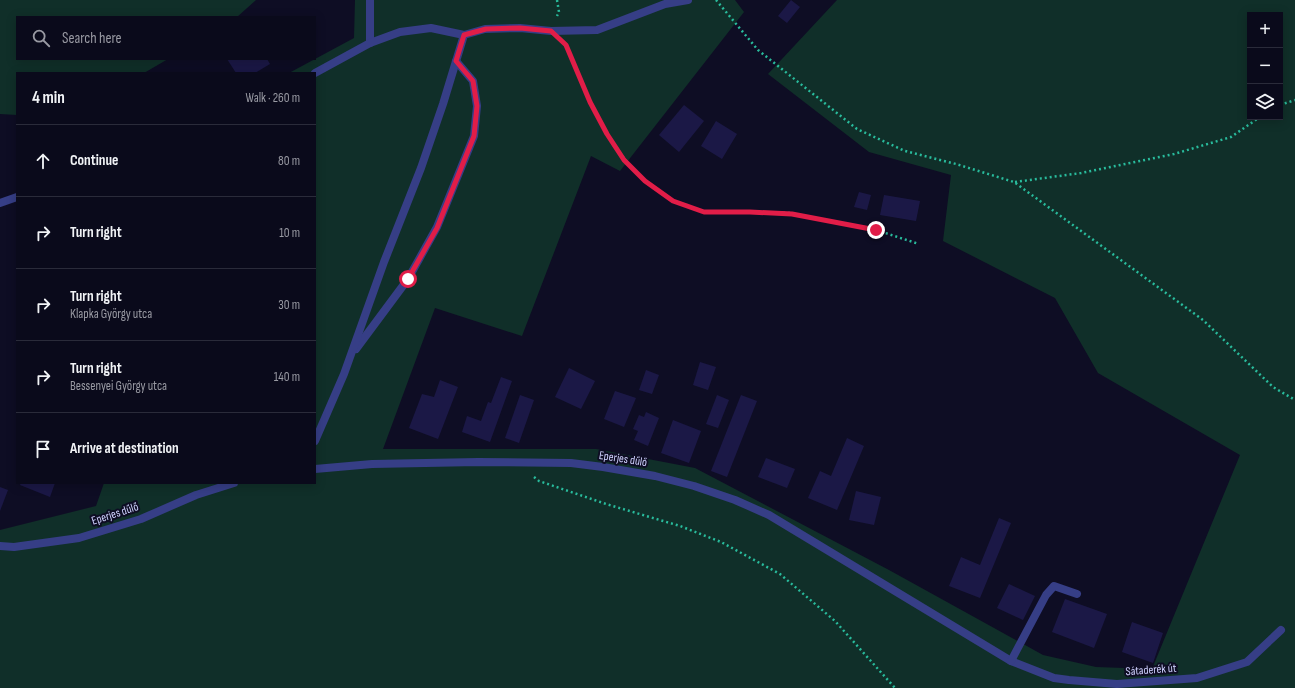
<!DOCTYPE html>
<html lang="en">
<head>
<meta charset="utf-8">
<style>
	body { margin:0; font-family:"Sofia Sans Condensed",sans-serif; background:#181828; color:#f1f3f6 }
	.controls { position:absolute; right:12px; top:12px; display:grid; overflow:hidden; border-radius:0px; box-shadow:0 2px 10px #0003 }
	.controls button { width:36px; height:36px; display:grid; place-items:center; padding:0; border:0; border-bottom:1px solid #2a2b3a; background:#0a0a1b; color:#f1f3f6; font:20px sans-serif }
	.stop { position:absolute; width:12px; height:12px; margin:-9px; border:3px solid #e11d48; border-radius:50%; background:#fff }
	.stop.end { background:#e11d48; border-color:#fff; box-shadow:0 1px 4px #0008 }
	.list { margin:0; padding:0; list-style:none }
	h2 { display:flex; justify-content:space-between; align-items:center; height:52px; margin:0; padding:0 16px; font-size:17px }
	h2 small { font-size:13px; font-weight:400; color:#999aa3 }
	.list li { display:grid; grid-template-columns:26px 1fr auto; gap:12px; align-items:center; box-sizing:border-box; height:72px; padding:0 16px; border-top:1px solid #2a2b3a }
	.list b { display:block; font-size:15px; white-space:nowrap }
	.list p { margin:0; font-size:13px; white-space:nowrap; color:#999aa3 }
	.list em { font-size:13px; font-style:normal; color:#999aa3 }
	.icon { flex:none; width:22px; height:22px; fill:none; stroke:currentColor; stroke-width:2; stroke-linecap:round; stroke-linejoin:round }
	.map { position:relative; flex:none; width:1295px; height:688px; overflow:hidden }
	.search { position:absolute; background:#0a0a1b; box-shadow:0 2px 10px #0003; left:16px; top:16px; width:300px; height:44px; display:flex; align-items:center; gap:10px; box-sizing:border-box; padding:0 14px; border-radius:0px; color:#999aa3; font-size:15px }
	.panel { position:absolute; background:#0a0a1b; box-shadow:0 2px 10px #0003; left:16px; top:72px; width:300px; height:412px; border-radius:0px }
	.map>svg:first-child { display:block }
</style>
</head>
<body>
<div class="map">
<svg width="1295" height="688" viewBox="0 0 1295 688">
	<rect width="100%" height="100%" fill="#0e0d24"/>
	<g fill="#102f29" fill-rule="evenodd">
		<polygon points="0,0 256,0 237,17 17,17 17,59 168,59 144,73 17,73 17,115 0,114"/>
		<path d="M355,0H735L744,12L620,171L591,156L522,336L435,308L383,449H596L695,468L889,570L1043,655L1096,667L1152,669L1240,455L1098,373L1055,298L943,241L951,175L869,152L768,74L837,0H1295V688H0V530L96,506L104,483H315V73H289L354,38ZM1250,15H1280V117H1250Z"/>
	</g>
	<g fill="#1b1846">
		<polygon points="791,0 800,7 787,23 778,16"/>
		<polygon points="227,59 267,59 270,64 255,73 236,73"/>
		<polygon points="684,105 704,121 679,152 659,135"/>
		<polygon points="716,121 737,134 722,159 701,146"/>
		<polygon points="859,192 871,195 867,210 854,207"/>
		<polygon points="884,195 920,201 916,221 880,215"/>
		<polygon points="700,362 716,367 708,390 693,385"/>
		<polygon points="569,368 595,381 581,409 555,397"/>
		<polygon points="646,370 659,375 652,394 639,390"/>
		<polygon points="501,377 512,381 490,442 462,432 467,416 481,421 488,402 491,403"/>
		<polygon points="440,380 458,387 438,439 409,428 422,394 434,397"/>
		<polygon points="615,391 636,398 624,427 604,419"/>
		<polygon points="520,395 534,400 519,443 505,438"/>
		<polygon points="717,395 729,400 718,428 706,424"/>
		<polygon points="741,395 757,401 727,477 711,471"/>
		<polygon points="646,412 659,418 648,446 634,440 638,431 633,429 639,415 644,417"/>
		<polygon points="673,420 701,431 689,463 661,453"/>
		<polygon points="847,438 864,446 837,510 808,498 820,471 831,476"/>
		<polygon points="766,458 795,469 787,488 758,477"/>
		<polygon points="21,483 55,483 50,497 20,485"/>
		<polygon points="0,487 8,490 0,511"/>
		<polygon points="856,491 881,497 874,525 849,520"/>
		<polygon points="999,518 1011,523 980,598 949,586 961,557 980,565"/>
		<polygon points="1009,584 1035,596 1023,620 997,608"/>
		<polygon points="1065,599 1107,614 1094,648 1052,632"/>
		<polygon points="1132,622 1163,633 1153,663 1122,652"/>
	</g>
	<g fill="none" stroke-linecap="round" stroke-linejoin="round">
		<g stroke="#29bb9c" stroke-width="2.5" stroke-dasharray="2 3" stroke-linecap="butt">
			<polyline points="557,0 559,12 557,16"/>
			<polyline points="716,0 758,50 857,129 905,151 956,164 1014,182 1203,320 1273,387 1295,400"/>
			<polyline points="566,45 590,102 607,134 625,160 645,181 673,201 704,212 750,212 792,213 876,230 919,244"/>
			<polyline points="1280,105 1295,100"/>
			<polyline points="1015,182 1081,173 1174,154 1231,137 1260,117"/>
			<polyline points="534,477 539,481 606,504 680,526 721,542 780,574 835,621 895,688"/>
		</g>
		<g stroke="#363e86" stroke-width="8">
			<polyline points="370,0 370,43"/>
			<polyline points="315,73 370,43 400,32 431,28 464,35 485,29 520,28 551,31 597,30 665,4 688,0"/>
			<polyline points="0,203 17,197"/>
			<polyline points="356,349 408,279 437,227 474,136 477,106 473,81 456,61"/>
			<polyline points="315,441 344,374 384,262 421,168 443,104 464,35"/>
			<polyline points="315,469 372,464 478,462 571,463 603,467 655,476 694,486 735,500 769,515 1011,661 1054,678 1069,680 1117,684 1197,678 1247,662 1281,630"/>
			<polyline points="0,546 14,547 79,538 141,519 196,495 234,483"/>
			<polyline points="1011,661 1046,595 1054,586 1077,594"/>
		</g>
	</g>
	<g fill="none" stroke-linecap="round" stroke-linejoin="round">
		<polyline stroke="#e11d48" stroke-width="5" points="408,279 437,228 474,136 477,106 473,81 456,61 464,35 486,29 520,28 551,31 566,45 590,102 607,134 624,160 645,181 673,201 704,212 750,212 792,214 876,230"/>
	</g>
	<g text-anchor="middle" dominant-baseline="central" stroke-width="4" stroke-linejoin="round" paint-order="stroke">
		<g font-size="12" fill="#d0d2ff" stroke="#0e0d24">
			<text transform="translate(623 459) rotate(9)">Eperjes dűlő</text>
			<text transform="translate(115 514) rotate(-18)">Eperjes dűlő</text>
			<text transform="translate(1151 670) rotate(-4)">Sátaderék út</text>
		</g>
	</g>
</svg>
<div class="controls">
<button>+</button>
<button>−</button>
<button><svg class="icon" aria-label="layers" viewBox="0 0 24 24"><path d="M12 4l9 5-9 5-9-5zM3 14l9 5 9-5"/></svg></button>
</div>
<div class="stop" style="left:408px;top:279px"></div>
<div class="stop end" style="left:876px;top:230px"></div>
<div class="search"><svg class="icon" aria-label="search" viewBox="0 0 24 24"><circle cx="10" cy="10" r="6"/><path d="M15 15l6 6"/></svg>Search here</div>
<section class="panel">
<h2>4 min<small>Walk · 260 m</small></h2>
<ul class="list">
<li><svg class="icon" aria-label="ahead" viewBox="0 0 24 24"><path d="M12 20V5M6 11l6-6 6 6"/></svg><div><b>Continue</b></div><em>80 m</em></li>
<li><svg class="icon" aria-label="right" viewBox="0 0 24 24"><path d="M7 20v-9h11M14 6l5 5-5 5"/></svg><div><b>Turn right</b></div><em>10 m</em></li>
<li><svg class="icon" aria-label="right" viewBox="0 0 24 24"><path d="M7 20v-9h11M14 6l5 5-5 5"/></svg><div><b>Turn right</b><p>Klapka György utca</p></div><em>30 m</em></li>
<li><svg class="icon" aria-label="right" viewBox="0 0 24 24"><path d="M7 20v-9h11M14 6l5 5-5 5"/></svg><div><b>Turn right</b><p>Bessenyei György utca</p></div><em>140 m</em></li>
<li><svg class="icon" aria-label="arrive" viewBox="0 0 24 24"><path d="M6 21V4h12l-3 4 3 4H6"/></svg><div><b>Arrive at destination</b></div></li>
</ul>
</section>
</div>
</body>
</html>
